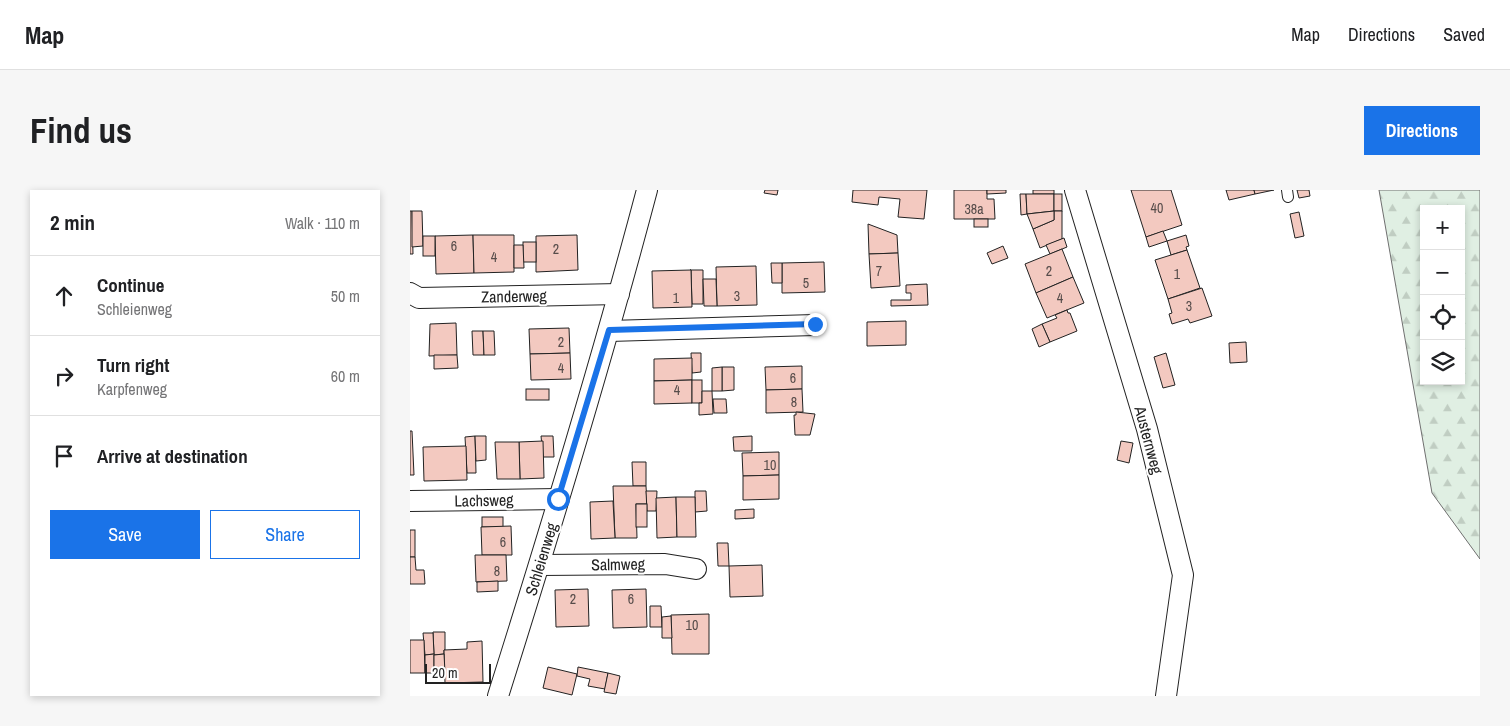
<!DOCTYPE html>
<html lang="en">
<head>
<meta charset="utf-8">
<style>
	body { margin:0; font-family:"Archivo Narrow",sans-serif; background:#f6f6f6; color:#202124 }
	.controls { position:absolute; right:15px; top:15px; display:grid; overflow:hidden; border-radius:0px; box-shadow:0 2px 8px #0003 }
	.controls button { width:45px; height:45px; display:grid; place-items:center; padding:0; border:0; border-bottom:1px solid #e0e0e0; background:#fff; color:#202124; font:25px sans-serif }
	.scale { position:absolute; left:15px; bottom:12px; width:66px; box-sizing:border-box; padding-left:5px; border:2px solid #222; border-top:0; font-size:14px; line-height:18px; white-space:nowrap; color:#222; -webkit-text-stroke:4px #fff; paint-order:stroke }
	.stop { position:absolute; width:15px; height:15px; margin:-11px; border:4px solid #1a73e8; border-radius:50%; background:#fff }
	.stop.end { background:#1a73e8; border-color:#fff; box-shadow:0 1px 5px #0008 }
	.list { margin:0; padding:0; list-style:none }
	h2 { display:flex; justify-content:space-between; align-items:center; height:65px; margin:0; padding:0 20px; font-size:21px }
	h2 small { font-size:16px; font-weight:400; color:#757577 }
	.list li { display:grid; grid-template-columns:32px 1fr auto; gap:15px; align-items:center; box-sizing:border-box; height:80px; padding:0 20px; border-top:1px solid #e0e0e0 }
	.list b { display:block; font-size:19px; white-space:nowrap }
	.list p { margin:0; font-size:16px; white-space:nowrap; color:#757577 }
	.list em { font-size:16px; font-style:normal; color:#757577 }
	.actions { display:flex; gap:10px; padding:15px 20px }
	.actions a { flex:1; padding:11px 0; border:1px solid #1a73e8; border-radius:0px; text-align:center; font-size:18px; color:#1a73e8 }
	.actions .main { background:#1a73e8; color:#fff }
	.icon { flex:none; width:28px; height:28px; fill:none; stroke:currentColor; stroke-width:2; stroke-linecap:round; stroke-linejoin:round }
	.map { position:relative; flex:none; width:1070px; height:506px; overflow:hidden; border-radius:0px }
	header { display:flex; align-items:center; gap:30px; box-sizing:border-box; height:70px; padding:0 25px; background:#fff; border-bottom:1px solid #e0e0e0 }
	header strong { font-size:24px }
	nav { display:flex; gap:28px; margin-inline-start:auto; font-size:18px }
	.intro { display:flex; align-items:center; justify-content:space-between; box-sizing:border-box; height:120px; padding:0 30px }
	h1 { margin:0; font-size:35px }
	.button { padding:12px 22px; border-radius:0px; background:#1a73e8; color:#fff; font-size:18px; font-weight:700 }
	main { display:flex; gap:30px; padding:0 30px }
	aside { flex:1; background:#fff; border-radius:0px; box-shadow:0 2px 8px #0003 }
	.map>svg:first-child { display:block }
</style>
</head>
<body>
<header>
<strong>Map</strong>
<nav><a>Map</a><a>Directions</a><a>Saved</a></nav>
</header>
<div class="intro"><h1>Find us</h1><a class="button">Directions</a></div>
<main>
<aside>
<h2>2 min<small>Walk · 110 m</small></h2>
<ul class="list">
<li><svg class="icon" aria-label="ahead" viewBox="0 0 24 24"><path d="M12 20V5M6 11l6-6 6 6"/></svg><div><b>Continue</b><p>Schleienweg</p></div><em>50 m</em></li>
<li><svg class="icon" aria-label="right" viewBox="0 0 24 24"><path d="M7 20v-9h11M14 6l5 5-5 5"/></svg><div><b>Turn right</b><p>Karpfenweg</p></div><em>60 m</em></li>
<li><svg class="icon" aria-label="arrive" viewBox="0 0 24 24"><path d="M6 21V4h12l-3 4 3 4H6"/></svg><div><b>Arrive at destination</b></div></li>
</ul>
<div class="actions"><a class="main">Save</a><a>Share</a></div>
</aside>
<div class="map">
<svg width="1070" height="506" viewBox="0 0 1070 506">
	<defs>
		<pattern id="forest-firs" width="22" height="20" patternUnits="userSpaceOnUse" patternTransform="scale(1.25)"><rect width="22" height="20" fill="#e0efe3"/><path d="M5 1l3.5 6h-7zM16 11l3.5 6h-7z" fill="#c0cdc2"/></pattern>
	</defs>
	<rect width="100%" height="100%" fill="#fff"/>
	<path fill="url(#forest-firs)" stroke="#6f6f6f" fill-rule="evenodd" d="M969,0H1070V369L1022,303ZM1014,19H1051V191H1014Z"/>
	<g fill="#f3c9c0" stroke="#222">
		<polygon points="355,0 368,0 367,5 354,3"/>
		<polygon points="443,0 517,0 514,29 488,27 490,9 469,7 468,15 442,12"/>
		<polygon points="544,0 577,0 577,9 584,9 585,29 544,29"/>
		<polygon points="577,0 596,0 596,3 577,4"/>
		<rect x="623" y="0" width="21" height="4"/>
		<polygon points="721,0 761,0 772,35 736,47"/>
		<polygon points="816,0 844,0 845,4 819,10"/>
		<polygon points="844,0 864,0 845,4"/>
		<polygon points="887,0 899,0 900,6 889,8"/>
		<polygon points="610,4 616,4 617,24 611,25"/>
		<polygon points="616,4 644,4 644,21 617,24"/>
		<rect x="644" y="4" width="8" height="17"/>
		<polygon points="0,21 2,21 3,64 0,64"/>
		<polygon points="2,21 12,21 13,56 2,57"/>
		<polygon points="644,21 652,21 652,49 630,58 623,39 644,30"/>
		<polygon points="644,21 644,30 623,39 617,24"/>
		<polygon points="889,22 894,46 885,48 880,24"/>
		<rect x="564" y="29" width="14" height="8"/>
		<polygon points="458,34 487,45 488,63 459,64"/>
		<polygon points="753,41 757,51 739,57 736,47"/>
		<polygon points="63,45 64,83 26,84 25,46"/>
		<polygon points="63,45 104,45 104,82 64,83"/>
		<polygon points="167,45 168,80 126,82 126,46"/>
		<polygon points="776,45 779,56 776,57 777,60 761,65 757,51"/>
		<rect x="13" y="46" width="12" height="20"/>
		<polygon points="654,48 657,57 640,64 636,55"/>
		<rect x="113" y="52" width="13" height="20"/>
		<polygon points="104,55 113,55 114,78 104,78"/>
		<polygon points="593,56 598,68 582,74 577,63"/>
		<polygon points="652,59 663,87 626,103 615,74"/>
		<polygon points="777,60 790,98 758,109 745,70"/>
		<polygon points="488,63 490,96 461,98 459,64"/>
		<polygon points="414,72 415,102 372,103 372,73"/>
		<polygon points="361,73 372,73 372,93 362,93"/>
		<polygon points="346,76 347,115 307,116 306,77"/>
		<polygon points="280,80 293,80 293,114 282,114 281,80"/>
		<polygon points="281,80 282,117 243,118 242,81"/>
		<polygon points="663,87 674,113 637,128 626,103"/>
		<polygon points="293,89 306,89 307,116 294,116"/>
		<polygon points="517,94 518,115 481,116 481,110 501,110 501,103 496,103 496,95"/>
		<polygon points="792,98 802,126 780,133 778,129 762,134 759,124 762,123 758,109"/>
		<polygon points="657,120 658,123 660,123 667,141 640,152 632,134 647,128 645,125"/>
		<polygon points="496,131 496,155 457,156 457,132"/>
		<polygon points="46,133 47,165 19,166 20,134"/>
		<polygon points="632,134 640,152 629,157 622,139"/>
		<polygon points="159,138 160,163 120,164 119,139"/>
		<polygon points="62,141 73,141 74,165 63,165"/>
		<polygon points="73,141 84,141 85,165 74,165"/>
		<polygon points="836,152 837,172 820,173 819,153"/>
		<polygon points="160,163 161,189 121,190 120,164"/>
		<polygon points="281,163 291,163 291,182 282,183"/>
		<polygon points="756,163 765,195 753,198 744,167"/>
		<polygon points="24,165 47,165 48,178 24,179"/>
		<polygon points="282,168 282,190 244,191 244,169"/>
		<polygon points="392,176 392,199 356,200 355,177"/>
		<polygon points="312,177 324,177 324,200 312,201"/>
		<polygon points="312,177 312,201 302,201 302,178"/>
		<polygon points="282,190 282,213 244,214 244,191"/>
		<rect x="282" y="190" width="10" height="23"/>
		<rect x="116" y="199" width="23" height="11"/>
		<polygon points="392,199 393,222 356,223 356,200"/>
		<polygon points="292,201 302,201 303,224 289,225 289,213 292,213"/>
		<polygon points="303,209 316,209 317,223 304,223"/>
		<polygon points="386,222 405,224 400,245 385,245 384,225 386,225"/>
		<polygon points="0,241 2,241 4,285 0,285"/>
		<polygon points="65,246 66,283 57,283 55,247"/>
		<polygon points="65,246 76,246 76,270 66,271"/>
		<polygon points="131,246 143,246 144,267 133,267"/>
		<polygon points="342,246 342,261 324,261 323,247"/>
		<polygon points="133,251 134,288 110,289 109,252"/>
		<polygon points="711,251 723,253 719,273 707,270"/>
		<polygon points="85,252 109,252 110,289 87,289"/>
		<polygon points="56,256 57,290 14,291 13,257"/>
		<polygon points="369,262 369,285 333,286 332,263"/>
		<polygon points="222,272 236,272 236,296 223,296"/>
		<polygon points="369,285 369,309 333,310 333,286"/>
		<polygon points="203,296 236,296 237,314 226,314 227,348 205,348"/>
		<polygon points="236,301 247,301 246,321 237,321"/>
		<polygon points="285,301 296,301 297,321 285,322"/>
		<polygon points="266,307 267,347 247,348 246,308"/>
		<polygon points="266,307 285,307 286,347 267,347"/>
		<polygon points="203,311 205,348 181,349 180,312"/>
		<rect x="226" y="314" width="11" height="23"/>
		<polygon points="344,319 344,328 325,329 325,320"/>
		<rect x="72" y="327" width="21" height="10"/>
		<polygon points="101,336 102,365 72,365 71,337"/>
		<rect x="0" y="340" width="5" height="27"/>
		<polygon points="307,353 318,353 319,376 308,376"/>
		<polygon points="65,365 96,365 97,391 66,392"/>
		<polygon points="0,367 5,367 6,380 14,380 15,394 0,394"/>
		<polygon points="352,375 353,406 320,407 319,376"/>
		<polygon points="88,391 88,401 67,402 67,392"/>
		<polygon points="178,399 179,436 146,437 145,400"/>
		<polygon points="236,399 237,437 203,438 202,400"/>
		<polygon points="240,416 251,416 252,437 240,437"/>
		<polygon points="299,424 299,464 262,464 261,425"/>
		<polygon points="261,426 262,448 252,448 252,427"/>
		<polygon points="23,442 35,442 35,460 34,460 34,464 24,465"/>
		<polygon points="13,443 23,443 24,464 15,465"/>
		<polygon points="0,450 14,450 15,483 0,483"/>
		<polygon points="72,451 73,492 35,493 34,460 57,459 57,452"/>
		<polygon points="24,464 24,483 15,483 15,465"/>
		<polygon points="34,464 35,482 24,483 24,465"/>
		<polygon points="138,477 167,484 162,505 133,498"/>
		<polygon points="168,477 198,483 195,499 178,496 180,489 167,486"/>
		<polygon points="198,483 210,486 206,504 194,502"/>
	</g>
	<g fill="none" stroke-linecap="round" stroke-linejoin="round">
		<g stroke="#222" stroke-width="12">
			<polyline id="service" points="877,0 878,7"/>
		</g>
		<g stroke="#222" stroke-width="22">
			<g id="minor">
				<polyline points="665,0 737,239 773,385 756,506"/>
				<polyline points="0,103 9,108 209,104"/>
				<polyline points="199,141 405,135"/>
				<polyline points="0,311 148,309"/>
				<polyline points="130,375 255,374 286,379"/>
				<path d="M88,506C141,338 192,170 237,0"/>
			</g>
		</g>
		<use href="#service" stroke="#fff" stroke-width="10"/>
		<use href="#minor" stroke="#fff" stroke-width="20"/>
	</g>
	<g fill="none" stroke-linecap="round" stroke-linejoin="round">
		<polyline stroke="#1a73e8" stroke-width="6" points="148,309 199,140 405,134"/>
	</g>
	<g text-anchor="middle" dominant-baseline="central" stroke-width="4" stroke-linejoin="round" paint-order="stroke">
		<g font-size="14" fill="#564c4a">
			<text x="747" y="18">40</text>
			<text x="564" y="19">38a</text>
			<text x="44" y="56">6</text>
			<text x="146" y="59">2</text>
			<text x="84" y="67">4</text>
			<text x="469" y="81">7</text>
			<text x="639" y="81">2</text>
			<text x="767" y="84">1</text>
			<text x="396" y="93">5</text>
			<text x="327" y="106">3</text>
			<text x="266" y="108">1</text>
			<text x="650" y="108">4</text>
			<text x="779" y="116">3</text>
			<text x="151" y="152">2</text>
			<text x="151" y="178">4</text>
			<text x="383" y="188">6</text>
			<text x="267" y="200">4</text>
			<text x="384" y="212">8</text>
			<text x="360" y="275">10</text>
			<text x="93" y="352">6</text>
			<text x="87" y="381">8</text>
			<text x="163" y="409">2</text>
			<text x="221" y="409">6</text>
			<text x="282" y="435">10</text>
		</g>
		<g font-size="16" fill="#222" stroke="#fff">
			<text transform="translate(104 106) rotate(-1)">Zanderweg</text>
			<text transform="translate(739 250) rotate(75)">Austernweg</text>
			<text transform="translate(74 310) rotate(-1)">Lachsweg</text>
			<text transform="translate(131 369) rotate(-73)">Schleienweg</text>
			<text transform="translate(208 374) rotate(-1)">Salmweg</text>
		</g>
	</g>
</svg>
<div class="controls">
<button>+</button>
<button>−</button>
<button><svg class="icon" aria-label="locate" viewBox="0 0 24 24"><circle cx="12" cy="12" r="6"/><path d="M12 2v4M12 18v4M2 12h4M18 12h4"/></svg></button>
<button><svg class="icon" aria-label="layers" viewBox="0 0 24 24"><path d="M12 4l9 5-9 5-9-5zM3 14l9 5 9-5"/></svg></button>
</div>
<div class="scale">20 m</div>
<div class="stop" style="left:148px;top:309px"></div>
<div class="stop end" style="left:405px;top:134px"></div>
</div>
</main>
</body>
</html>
